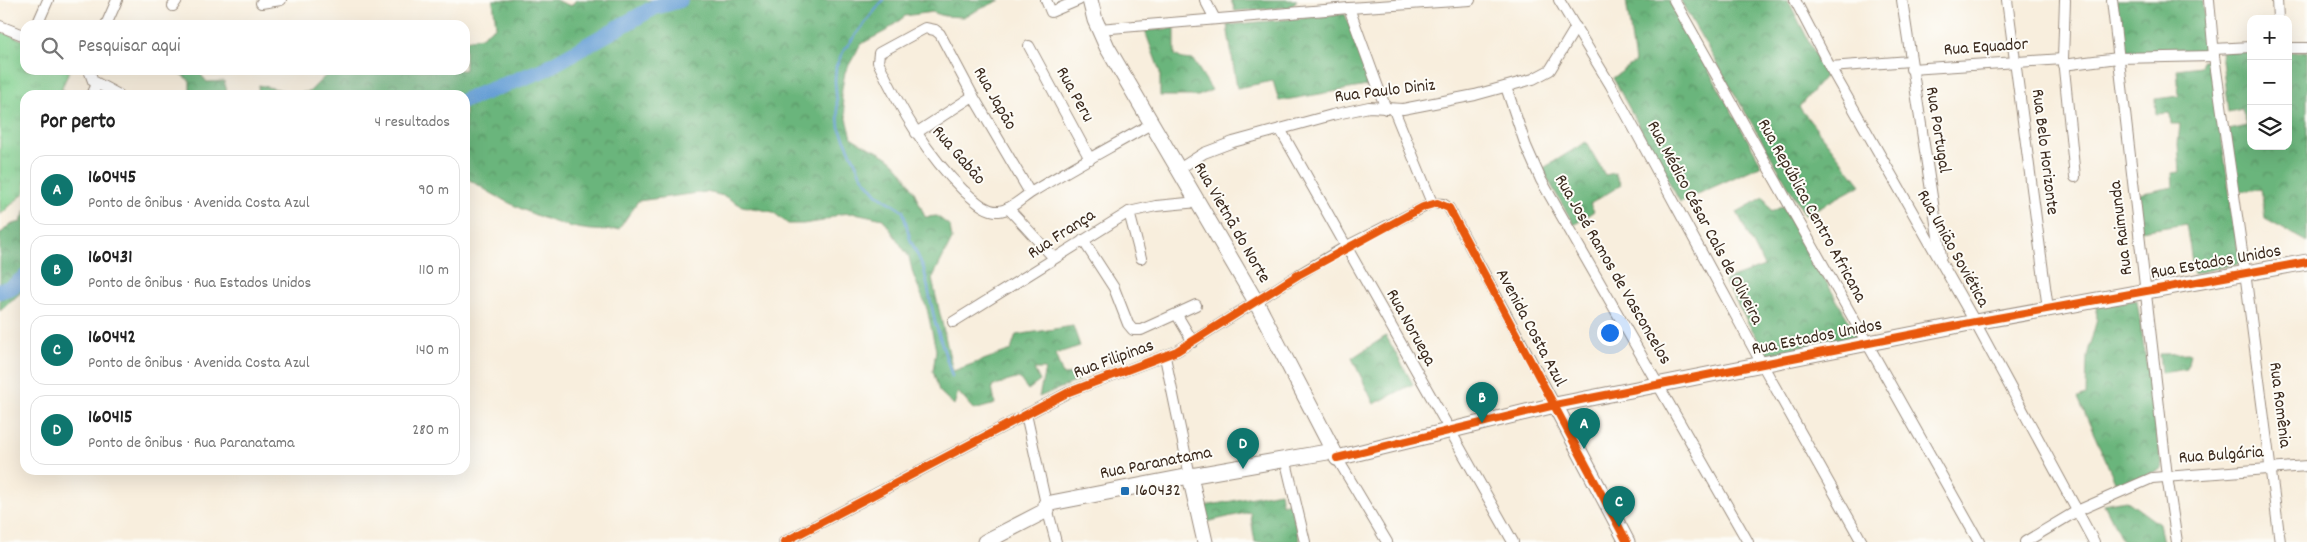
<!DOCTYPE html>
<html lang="pt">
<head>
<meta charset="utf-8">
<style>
	body { margin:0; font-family:Dekko,sans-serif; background:#f6f6f6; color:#222 }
	.controls { position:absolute; right:15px; top:15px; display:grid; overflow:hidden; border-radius:10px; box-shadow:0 5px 20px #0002 }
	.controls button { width:45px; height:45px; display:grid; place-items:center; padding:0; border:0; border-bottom:1px solid #e0e0e0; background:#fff; color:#222; font:25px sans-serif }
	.you { position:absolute; left:1609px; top:332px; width:18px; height:18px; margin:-12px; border:4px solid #fff; border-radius:50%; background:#1a73e8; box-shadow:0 0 0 8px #1a73e833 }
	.badge { display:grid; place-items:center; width:32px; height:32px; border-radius:50%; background:#0f766e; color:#fff; font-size:16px; font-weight:700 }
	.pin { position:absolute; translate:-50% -41px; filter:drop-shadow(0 1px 2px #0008) }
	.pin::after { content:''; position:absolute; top:26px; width:18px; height:15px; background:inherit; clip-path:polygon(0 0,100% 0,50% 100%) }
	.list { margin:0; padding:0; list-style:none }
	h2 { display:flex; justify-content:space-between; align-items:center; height:65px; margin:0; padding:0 20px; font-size:21px }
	h2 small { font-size:16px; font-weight:400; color:#767676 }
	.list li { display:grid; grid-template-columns:32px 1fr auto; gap:15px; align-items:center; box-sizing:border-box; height:70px; margin:0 10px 10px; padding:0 10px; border:1px solid #e0e0e0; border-radius:15px }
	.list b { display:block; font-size:19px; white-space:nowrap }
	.list p { margin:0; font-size:16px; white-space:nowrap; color:#767676 }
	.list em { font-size:16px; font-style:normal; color:#767676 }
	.icon { flex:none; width:28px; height:28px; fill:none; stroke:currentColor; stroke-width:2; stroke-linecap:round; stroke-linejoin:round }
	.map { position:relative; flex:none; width:2307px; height:542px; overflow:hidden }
	.search { position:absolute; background:#fff; box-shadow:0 5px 20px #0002; left:20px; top:20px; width:450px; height:55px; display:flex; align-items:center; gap:12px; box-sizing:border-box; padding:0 18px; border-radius:15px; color:#767676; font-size:19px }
	.panel { position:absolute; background:#fff; box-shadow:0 5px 20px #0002; left:20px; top:90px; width:450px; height:385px; border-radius:15px }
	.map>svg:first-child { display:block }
</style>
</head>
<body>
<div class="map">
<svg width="2307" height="542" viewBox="0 0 2307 542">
	<defs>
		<pattern id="forest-crowns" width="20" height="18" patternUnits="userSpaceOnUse" patternTransform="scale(1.25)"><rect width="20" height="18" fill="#6bb57c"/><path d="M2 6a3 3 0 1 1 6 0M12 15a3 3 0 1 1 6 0" fill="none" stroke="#599365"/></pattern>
		<pattern id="park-tufts" width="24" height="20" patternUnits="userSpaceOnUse" patternTransform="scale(1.25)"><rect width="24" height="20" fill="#84d392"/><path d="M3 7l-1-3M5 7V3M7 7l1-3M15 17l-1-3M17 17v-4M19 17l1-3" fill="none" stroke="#73b57d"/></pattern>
	</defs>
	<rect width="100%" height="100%" fill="#fdfcf7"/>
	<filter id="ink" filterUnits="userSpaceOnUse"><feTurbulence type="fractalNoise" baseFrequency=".02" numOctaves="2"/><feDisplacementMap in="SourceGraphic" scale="10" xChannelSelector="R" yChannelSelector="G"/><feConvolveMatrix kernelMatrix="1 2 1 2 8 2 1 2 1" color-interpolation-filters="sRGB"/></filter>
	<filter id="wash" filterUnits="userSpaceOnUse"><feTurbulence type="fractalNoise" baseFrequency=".0096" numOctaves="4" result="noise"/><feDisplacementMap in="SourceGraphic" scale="20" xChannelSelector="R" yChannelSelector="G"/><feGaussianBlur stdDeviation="1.12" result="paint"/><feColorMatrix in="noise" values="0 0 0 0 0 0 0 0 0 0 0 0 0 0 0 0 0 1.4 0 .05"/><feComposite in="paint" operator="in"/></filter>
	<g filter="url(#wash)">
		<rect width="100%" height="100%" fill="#f8eedd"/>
		<g fill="url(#forest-crowns)" stroke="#53704d">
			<path d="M493,0H555L571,6L576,0H1000L963,17L944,16L932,12L905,16L886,31L861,44L845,72L841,95L852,138C863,145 874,149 884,155C905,167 916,195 925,217L937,216L950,226L952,239L932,279L953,371L1011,350L1016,335L1073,326L1080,346L1055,354L1063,375L1073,374L1080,380L1039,397L1045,369H1034L1040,381L1028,390L1019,378L992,386L995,404L974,410L958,392L954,405L939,391L933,371L936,350L927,309L913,274L909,257L883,219L855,213L839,214L823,221L803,224H788L773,212L742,206L724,196L706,192L638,201L619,229C570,238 506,204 465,177V95H257L259,85L295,93L309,92L331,70H465V40L481,37L496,26Z"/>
			<polygon points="1231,0 1297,0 1291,7 1235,11"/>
			<polygon points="1626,0 1669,0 1762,165 1680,202 1613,78 1635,62"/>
			<polygon points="1680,0 1788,0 1826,75 1799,107 1861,185 1805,215"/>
			<polygon points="2116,0 2203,0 2208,53 2122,54"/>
			<polygon points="1345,14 1373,85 1279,101 1273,81 1237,88 1227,25"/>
			<polygon points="1175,28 1175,55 1182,59 1193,60 1212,90 1198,96 1160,96 1160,72 1145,31"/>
			<polygon points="2221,51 2251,52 2251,146 2288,146 2288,52 2307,52 2307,242 2265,219 2261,188 2239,192 2229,130 2247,126 2242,109 2228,112"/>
			<polygon points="2202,60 2210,60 2240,263 2194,274 2186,224 2141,231 2138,194 2173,187 2172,173 2180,172 2178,144 2180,124 2171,124 2170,113 2156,114 2155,99 2179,96 2177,69 2200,66"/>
			<polygon points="175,70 197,70 207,82 224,81 228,95 190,95 190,81"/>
			<polygon points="1586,142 1605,175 1615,173 1621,185 1590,204 1594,211 1574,225 1542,169"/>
			<polygon points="1764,197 1771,212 1783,206 1858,337 1768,357 1724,281 1764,266 1737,212"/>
			<polygon points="25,210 25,289 0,311 0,234 9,225 21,222"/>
			<polygon points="2137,300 2162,469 2117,486 2078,398 2086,395 2087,356 2097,319 2096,306"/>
			<polygon points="1386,336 1413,384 1374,404 1352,358"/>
			<polygon points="2190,353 2187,369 2161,373 2159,354"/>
			<polygon points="1280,492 1282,504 1290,502 1300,542 1255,542 1250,512 1206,522 1205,506"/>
			<polygon points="2126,500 2159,524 2163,542 2123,542 2104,504"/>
		</g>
		<polygon fill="url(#park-tufts)" stroke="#607e58" points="0,31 25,41 25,70 70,70 61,89 70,93 69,95 25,95 25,192 0,215"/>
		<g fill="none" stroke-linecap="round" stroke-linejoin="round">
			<polyline stroke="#669fd5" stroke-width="2.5" points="883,0 844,50 836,66 835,81 839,127 861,175 877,194 903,211 910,239 924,269 935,322 952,376"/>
			<g stroke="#669fd5" stroke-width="16">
				<polyline points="465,100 543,70 655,7 680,0"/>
				<polyline points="0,291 12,287 25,277"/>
			</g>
		</g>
	</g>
	<g filter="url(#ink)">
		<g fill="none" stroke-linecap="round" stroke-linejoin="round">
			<g stroke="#9a8c7e" stroke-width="12">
				<g id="street">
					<polyline points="1046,0 1051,12 1079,0"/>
					<polyline points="1205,0 1215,19"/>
					<polyline points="1559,0 1611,86 1762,364 1862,542"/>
					<polyline points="1674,0 1979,542"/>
					<polyline points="1795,0 1830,67 1975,322 2094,542"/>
					<polyline points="1902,0 1941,256"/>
					<polyline points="2007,0 2048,309"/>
					<polyline points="2065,0 2063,59 2075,177"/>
					<polyline points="2112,0 2167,476 2177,542"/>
					<polyline points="2209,0 2214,56 2245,272 2280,542"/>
					<polyline points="2277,0 2278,19"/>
					<polyline points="261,3 281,0"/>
					<polyline points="173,6 177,0"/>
					<polyline points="1349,8 1386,109"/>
					<polyline points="37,25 48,0"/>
					<polyline points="106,25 117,0"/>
					<polyline points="0,26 25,36"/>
					<polyline points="1099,29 1349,8 1470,0"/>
					<polyline points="1029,46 1090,159"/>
					<polyline points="2288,48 2307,48"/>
					<polyline points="2214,49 2251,47"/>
					<polyline points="2063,65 2118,58 2214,56"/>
					<polyline points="1830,67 1910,61"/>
					<polyline points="1911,69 2063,59"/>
					<polyline points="89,70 93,81 119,95"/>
					<polyline points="1506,87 1526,146 1541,180 1748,542"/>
					<polyline points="92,95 97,84"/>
					<polyline points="1394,110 1432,203"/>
					<polyline points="1280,129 1513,542"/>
					<polyline points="916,133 973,96"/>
					<polyline points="1179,169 1204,153 1233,142 1332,115 1369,107 1403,109 1475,95 1533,79 1550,70 1576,27"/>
					<path d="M1030,193L973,96L940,34L935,30L925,28L879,53L878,62C901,110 926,154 964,191C974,199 985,212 999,211C1011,210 1022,198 1032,192C1071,168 1111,147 1151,124"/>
					<polyline points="1008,208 1054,258"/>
					<polyline points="1129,212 1141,258"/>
					<polyline points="1083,240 1114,288 1128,324 1133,330 1141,330 1196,305"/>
					<polyline points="1177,315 1193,342"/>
					<polyline points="953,322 1129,212 1156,206 1198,202"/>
					<polyline points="1165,357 1190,476"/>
					<polyline points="1026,414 1046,504 1056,542"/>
					<polyline points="1285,458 1305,542"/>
					<polyline points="1337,458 1387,542"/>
					<polyline points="784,542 1069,392 1177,351 1298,275 1347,246 1432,203 1443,204 1449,208 1555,405"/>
					<polyline points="2025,542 2077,511 2152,478 2307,466"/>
				</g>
			</g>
			<g stroke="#9a8c7e" stroke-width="17">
				<g id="secondary">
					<polyline points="1090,0 1095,20 1107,47 1255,300 1337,458 1555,405 1975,322 2307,262"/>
					<polyline points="1555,405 1627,542"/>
					<polyline points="1190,476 1205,542"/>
					<polyline points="1046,504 1190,476 1333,451"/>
					<polyline points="985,542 1047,510"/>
				</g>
			</g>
			<use href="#street" stroke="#fff" stroke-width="10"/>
			<use href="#secondary" stroke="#fff" stroke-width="15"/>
			<g stroke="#fdfcf7" stroke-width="11">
				<g id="cycleway">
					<polyline points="1337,458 1555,405 1975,322 2307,262"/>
					<polyline points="784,542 1069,392 1177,351 1298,275 1423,207 1437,203 1449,208 1627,542"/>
				</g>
			</g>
			<use href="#cycleway" stroke="#e8590c" stroke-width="8"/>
		</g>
	</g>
	<rect fill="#1f6fb2" stroke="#fdfcf7" stroke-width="2" x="1120" y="486" width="10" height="10" rx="2.5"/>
	<g text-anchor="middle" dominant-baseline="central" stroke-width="4" stroke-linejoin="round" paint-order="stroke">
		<g font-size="18" fill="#3b2a1e" stroke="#fdfcf7">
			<text transform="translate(1986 48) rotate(-4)">Rua Equador</text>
			<text transform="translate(1385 92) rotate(-7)">Rua Paulo Diniz</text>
			<text transform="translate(1074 95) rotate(61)">Rua Peru</text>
			<text transform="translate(994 99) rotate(60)">Rua Japão</text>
			<text transform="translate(1937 130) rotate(81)">Rua Portugal</text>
			<text transform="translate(2044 152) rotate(83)">Rua Belo Horizonte</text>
			<text transform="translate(958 156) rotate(49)">Rua Gabão</text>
			<text transform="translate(1811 211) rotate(61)">Rua República Centro Africana</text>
			<text transform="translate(1231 223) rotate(60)">Rua Vietnã do Norte</text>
			<text transform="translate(1704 223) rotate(62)">Rua Médico César Cals de Oliveira</text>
			<text transform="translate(2122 228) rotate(-97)">Rua Raimunda</text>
			<text transform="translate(1062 235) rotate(-33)">Rua França</text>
			<text transform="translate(1952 249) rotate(61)">Rua União Soviética</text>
			<text transform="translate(2216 263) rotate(-10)">Rua Estados Unidos</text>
			<text transform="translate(1612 270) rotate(60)">Rua José Ramos de Vasconcelos</text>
			<text transform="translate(1410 328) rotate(61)">Rua Noruega</text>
			<text transform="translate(1530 328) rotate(62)">Avenida Costa Azul</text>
			<text transform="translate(1817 338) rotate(-11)">Rua Estados Unidos</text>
			<text transform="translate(1114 360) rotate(-20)">Rua Filipinas</text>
			<text transform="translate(2279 405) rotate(83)">Rua Romênia</text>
			<text transform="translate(2221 456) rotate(-4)">Rua Bulgária</text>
			<text transform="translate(1156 464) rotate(-11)">Rua Paranatama</text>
		</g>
		<g font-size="18" fill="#3b2a1e" stroke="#fdfcf7" text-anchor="start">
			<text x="1135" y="491">160432</text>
		</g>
	</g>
</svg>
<div class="controls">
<button>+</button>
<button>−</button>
<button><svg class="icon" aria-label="layers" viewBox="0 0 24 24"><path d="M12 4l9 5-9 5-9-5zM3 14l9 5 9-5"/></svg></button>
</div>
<div class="you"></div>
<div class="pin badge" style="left:1584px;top:449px">A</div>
<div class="pin badge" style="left:1482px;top:423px">B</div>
<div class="pin badge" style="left:1619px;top:527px">C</div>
<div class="pin badge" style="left:1243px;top:469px">D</div>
<div class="search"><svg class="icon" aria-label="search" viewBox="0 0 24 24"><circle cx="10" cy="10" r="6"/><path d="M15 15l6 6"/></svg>Pesquisar aqui</div>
<section class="panel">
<h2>Por perto<small>4 resultados</small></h2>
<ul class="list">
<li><span class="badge">A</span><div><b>160445</b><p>Ponto de ônibus · Avenida Costa Azul</p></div><em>90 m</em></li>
<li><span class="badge">B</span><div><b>160431</b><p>Ponto de ônibus · Rua Estados Unidos</p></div><em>110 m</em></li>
<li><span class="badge">C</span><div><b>160442</b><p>Ponto de ônibus · Avenida Costa Azul</p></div><em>140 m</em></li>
<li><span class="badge">D</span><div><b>160415</b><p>Ponto de ônibus · Rua Paranatama</p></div><em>280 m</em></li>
</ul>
</section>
</div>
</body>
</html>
